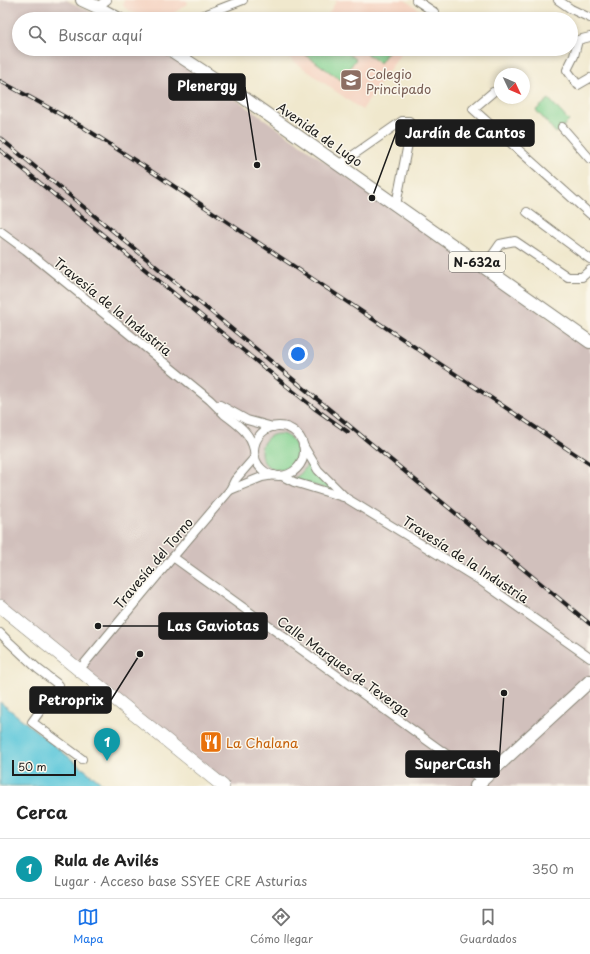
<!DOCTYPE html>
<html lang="es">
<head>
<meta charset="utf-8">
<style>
	body { margin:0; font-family:"Playpen Sans",sans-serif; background:#f6f6f6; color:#222 }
	.compass { position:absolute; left:494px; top:68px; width:36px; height:36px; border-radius:50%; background:#fff; box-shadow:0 2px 6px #0003; rotate:134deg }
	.scale { position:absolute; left:12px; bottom:10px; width:64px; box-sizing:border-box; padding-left:4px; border:2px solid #1c1c1c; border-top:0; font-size:11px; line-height:14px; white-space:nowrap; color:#1c1c1c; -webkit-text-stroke:3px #fbf7ec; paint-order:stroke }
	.you { position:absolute; left:298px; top:354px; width:14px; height:14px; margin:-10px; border:3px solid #fff; border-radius:50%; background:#1a73e8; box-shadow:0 0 0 6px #1a73e833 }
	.badge { display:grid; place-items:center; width:26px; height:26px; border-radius:50%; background:#1a73e8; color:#fff; font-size:13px; font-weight:700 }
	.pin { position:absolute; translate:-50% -33px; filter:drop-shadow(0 1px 2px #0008) }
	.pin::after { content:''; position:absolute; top:21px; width:14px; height:12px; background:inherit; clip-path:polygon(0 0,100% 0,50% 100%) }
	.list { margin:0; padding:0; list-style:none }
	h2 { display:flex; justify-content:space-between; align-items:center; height:52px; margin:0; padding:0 16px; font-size:17px }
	h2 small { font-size:13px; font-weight:400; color:#767676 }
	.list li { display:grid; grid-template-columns:26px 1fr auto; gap:12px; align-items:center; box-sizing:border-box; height:60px; padding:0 16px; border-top:1px solid #e0e0e0 }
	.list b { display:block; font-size:15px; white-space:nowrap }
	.list p { margin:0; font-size:13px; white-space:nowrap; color:#767676 }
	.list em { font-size:13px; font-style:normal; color:#767676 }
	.icon { flex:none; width:22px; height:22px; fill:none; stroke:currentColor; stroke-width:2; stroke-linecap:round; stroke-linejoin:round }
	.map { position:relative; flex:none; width:590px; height:786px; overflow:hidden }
	.search { position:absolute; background:#fff; box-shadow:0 2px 6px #0003; left:12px; right:12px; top:12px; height:44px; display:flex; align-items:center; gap:10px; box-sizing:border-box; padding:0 14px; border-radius:22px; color:#767676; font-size:15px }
	.sheet { height:112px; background:#fff }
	nav { display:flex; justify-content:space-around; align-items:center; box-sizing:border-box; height:56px; border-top:1px solid #e0e0e0; background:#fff; font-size:11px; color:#767676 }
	nav a { display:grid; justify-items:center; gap:2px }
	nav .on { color:#1a73e8 }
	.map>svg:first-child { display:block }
</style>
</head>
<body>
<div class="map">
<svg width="590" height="786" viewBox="0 0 590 786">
	<rect width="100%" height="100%" fill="#fbf7ec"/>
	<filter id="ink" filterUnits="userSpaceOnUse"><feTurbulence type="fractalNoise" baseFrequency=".025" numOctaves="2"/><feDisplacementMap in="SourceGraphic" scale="8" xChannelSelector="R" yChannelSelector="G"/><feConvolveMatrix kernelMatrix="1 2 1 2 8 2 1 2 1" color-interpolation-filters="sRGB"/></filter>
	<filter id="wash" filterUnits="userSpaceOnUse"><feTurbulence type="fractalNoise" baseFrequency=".012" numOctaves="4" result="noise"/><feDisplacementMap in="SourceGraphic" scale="16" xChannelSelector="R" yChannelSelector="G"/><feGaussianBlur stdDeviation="0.9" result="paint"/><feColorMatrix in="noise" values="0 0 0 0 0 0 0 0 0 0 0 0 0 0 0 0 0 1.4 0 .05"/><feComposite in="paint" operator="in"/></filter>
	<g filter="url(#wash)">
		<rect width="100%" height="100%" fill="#f0e8cd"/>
		<g fill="#f5d3c1">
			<polygon points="124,0 186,0 188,3 167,18 168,19 143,19 125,8 123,5"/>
			<polygon points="337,0 405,0 427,15 424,19 323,19 327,16"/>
			<polygon points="280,49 404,49 362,110 278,50"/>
		</g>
		<polygon fill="#d1c0bc" points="0,0 66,0 86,9 104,19 19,19 19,49 156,49 213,83 590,347 590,786 219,786 0,610"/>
		<g fill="#83d190" stroke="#507656">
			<polygon points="300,49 342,49 356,59 341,80 299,50"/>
			<polygon points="360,49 390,49 380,63"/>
			<polygon points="549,99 569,121 556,133 536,110"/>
			<circle cx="279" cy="452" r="18"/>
			<path d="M308,462C315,476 325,484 338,492L292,479C300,476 305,470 308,462Z"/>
		</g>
		<polygon fill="#5fc8da" stroke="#3e727b" points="0,702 105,786 0,786"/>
	</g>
	<g filter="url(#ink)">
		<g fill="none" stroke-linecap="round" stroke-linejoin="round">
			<g stroke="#868274" stroke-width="10">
				<g id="minor">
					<polyline points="416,0 434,12"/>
					<polyline points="558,0 571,9 590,18"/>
					<polyline points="97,7 107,0"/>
					<polyline points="194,19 243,0"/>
					<polyline points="590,37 578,40 574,56 567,70 578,85 590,78"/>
					<polyline points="493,92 473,109 590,214"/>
					<polyline points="562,127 590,159"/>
					<polyline points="339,165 402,121 409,121 411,128 396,205"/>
					<polyline points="527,212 590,259"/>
					<path d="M0,231L26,250L210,400C215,405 219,409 224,414C238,425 250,432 254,450"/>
					<polyline points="484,267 500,244 515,241 568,277 582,277 590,270"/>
					<polyline points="220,405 247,420 273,427"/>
					<circle cx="279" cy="451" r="25"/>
					<polyline points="303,445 318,470 346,498 478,579 590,658"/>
					<polyline points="282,476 294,482 343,497"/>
					<polyline points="230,490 262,477 274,475"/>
					<polyline points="173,557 482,780"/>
					<polyline points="0,633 7,640 38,669 59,685 32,722 82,759"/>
					<polyline points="79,670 173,557 230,490 235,480 255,457"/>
				</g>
			</g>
			<g stroke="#868274" stroke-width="14">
				<g id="primary">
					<polyline points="82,0 97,7 119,19"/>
					<polyline points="169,49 244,98 590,342"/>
					<polyline points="476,786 590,681"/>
				</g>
			</g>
			<g stroke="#868274" stroke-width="14">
				<polyline id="trunk" points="0,606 223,786"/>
			</g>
			<use href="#minor" stroke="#fff" stroke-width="8"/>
			<use href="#primary" stroke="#fff" stroke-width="12"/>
			<use href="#trunk" stroke="#fff" stroke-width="13"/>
			<g stroke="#1c1c1c" stroke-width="4">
				<g id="rail">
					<polyline points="0,81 35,100 83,127 145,167 590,464"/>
					<polyline points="0,138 590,624"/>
					<polyline points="0,150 278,379 314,408 348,432"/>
				</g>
			</g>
			<use href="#rail" stroke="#fbf7ec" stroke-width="2.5" stroke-dasharray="8" stroke-linecap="butt"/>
		</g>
	</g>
	<defs>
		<g id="school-square" transform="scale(1.15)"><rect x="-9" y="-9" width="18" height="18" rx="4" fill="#8d6e63" stroke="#fbf7ec"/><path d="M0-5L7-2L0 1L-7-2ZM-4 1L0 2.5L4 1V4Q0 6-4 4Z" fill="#fff"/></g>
		<g id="restaurant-square" transform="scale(1.15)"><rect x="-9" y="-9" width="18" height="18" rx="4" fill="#e8710a" stroke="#fbf7ec"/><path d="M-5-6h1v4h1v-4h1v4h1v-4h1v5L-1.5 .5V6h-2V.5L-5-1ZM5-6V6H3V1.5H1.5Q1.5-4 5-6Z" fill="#fff"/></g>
	</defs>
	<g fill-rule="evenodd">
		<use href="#school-square" x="351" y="80"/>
		<use href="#restaurant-square" x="211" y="742"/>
	</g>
	<g text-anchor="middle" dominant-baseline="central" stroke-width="3" stroke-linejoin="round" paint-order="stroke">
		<rect fill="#fbf7ec" stroke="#5f5e5a" stroke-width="1" x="449" y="252" width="56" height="20" rx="3"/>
		<g font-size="12" font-weight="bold" fill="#1c1c1c">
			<text x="477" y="262">N-632a</text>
		</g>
		<g font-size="13" fill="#785e54" stroke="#fbf7ec" text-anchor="start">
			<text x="366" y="73">Colegio<tspan x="366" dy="15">Principado</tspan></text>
		</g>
		<g font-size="13" fill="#1c1c1c" stroke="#fbf7ec">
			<text transform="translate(320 134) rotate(35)">Avenida de Lugo</text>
			<text transform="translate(113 306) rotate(39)">Travesía de la Industria</text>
			<text transform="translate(466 559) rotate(33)">Travesía de la Industria</text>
			<text transform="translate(153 563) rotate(-50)">Travesía del Torno</text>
			<text transform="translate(344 666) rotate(36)">Calle Marques de Teverga</text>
		</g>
		<g font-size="13" fill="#c56008" stroke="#fbf7ec" text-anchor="start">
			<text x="226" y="742">La Chalana</text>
		</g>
	</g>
	<path fill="none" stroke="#1c1c1c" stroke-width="1.5" d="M257 165L245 87M372 198L396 133M98 626L159 626M140 654L111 700M504 693L499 764"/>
	<g fill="#1c1c1c" stroke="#fbf7ec" stroke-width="1.5">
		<circle cx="257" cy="165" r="4"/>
		<circle cx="372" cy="198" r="4"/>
		<circle cx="98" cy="626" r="4"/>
		<circle cx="140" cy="654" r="4"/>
		<circle cx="504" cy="693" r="4"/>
	</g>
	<g fill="#1c1c1c" stroke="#1c1c1c" stroke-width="1.5">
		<rect x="169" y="74" width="76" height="26" rx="4"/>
		<rect x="396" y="120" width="138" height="26" rx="4"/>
		<rect x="159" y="613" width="108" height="26" rx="4"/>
		<rect x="30" y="687" width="81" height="26" rx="4"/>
		<rect x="406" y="751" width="93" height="26" rx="4"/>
	</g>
	<g font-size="14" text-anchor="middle" font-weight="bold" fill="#fff">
		<text x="207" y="91">Plenergy</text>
		<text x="465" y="138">Jardín de Cantos</text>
		<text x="213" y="631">Las Gaviotas</text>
		<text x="71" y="705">Petroprix</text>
		<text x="453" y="769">SuperCash</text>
	</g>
</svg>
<svg class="compass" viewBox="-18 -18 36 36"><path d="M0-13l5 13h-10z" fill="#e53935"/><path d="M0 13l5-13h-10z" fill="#767676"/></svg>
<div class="scale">50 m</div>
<div class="you"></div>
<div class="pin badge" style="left:107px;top:761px;background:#0f9aa8">1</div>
<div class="search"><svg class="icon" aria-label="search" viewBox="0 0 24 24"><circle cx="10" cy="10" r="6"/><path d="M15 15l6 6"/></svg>Buscar aquí</div>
</div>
<section class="sheet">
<h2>Cerca<small></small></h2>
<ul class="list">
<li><span class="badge" style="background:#0f9aa8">1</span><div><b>Rula de Avilés</b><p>Lugar · Acceso base SSYEE CRE Asturias</p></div><em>350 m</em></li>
</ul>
</section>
<nav>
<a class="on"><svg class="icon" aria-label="map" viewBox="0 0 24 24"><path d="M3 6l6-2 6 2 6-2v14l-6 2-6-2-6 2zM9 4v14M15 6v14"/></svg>Mapa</a>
<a><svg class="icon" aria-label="directions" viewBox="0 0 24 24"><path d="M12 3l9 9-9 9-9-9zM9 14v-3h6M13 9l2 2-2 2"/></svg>Cómo llegar</a>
<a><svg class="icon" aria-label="saved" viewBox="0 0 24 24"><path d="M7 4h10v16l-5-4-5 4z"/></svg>Guardados</a>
</nav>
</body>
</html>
